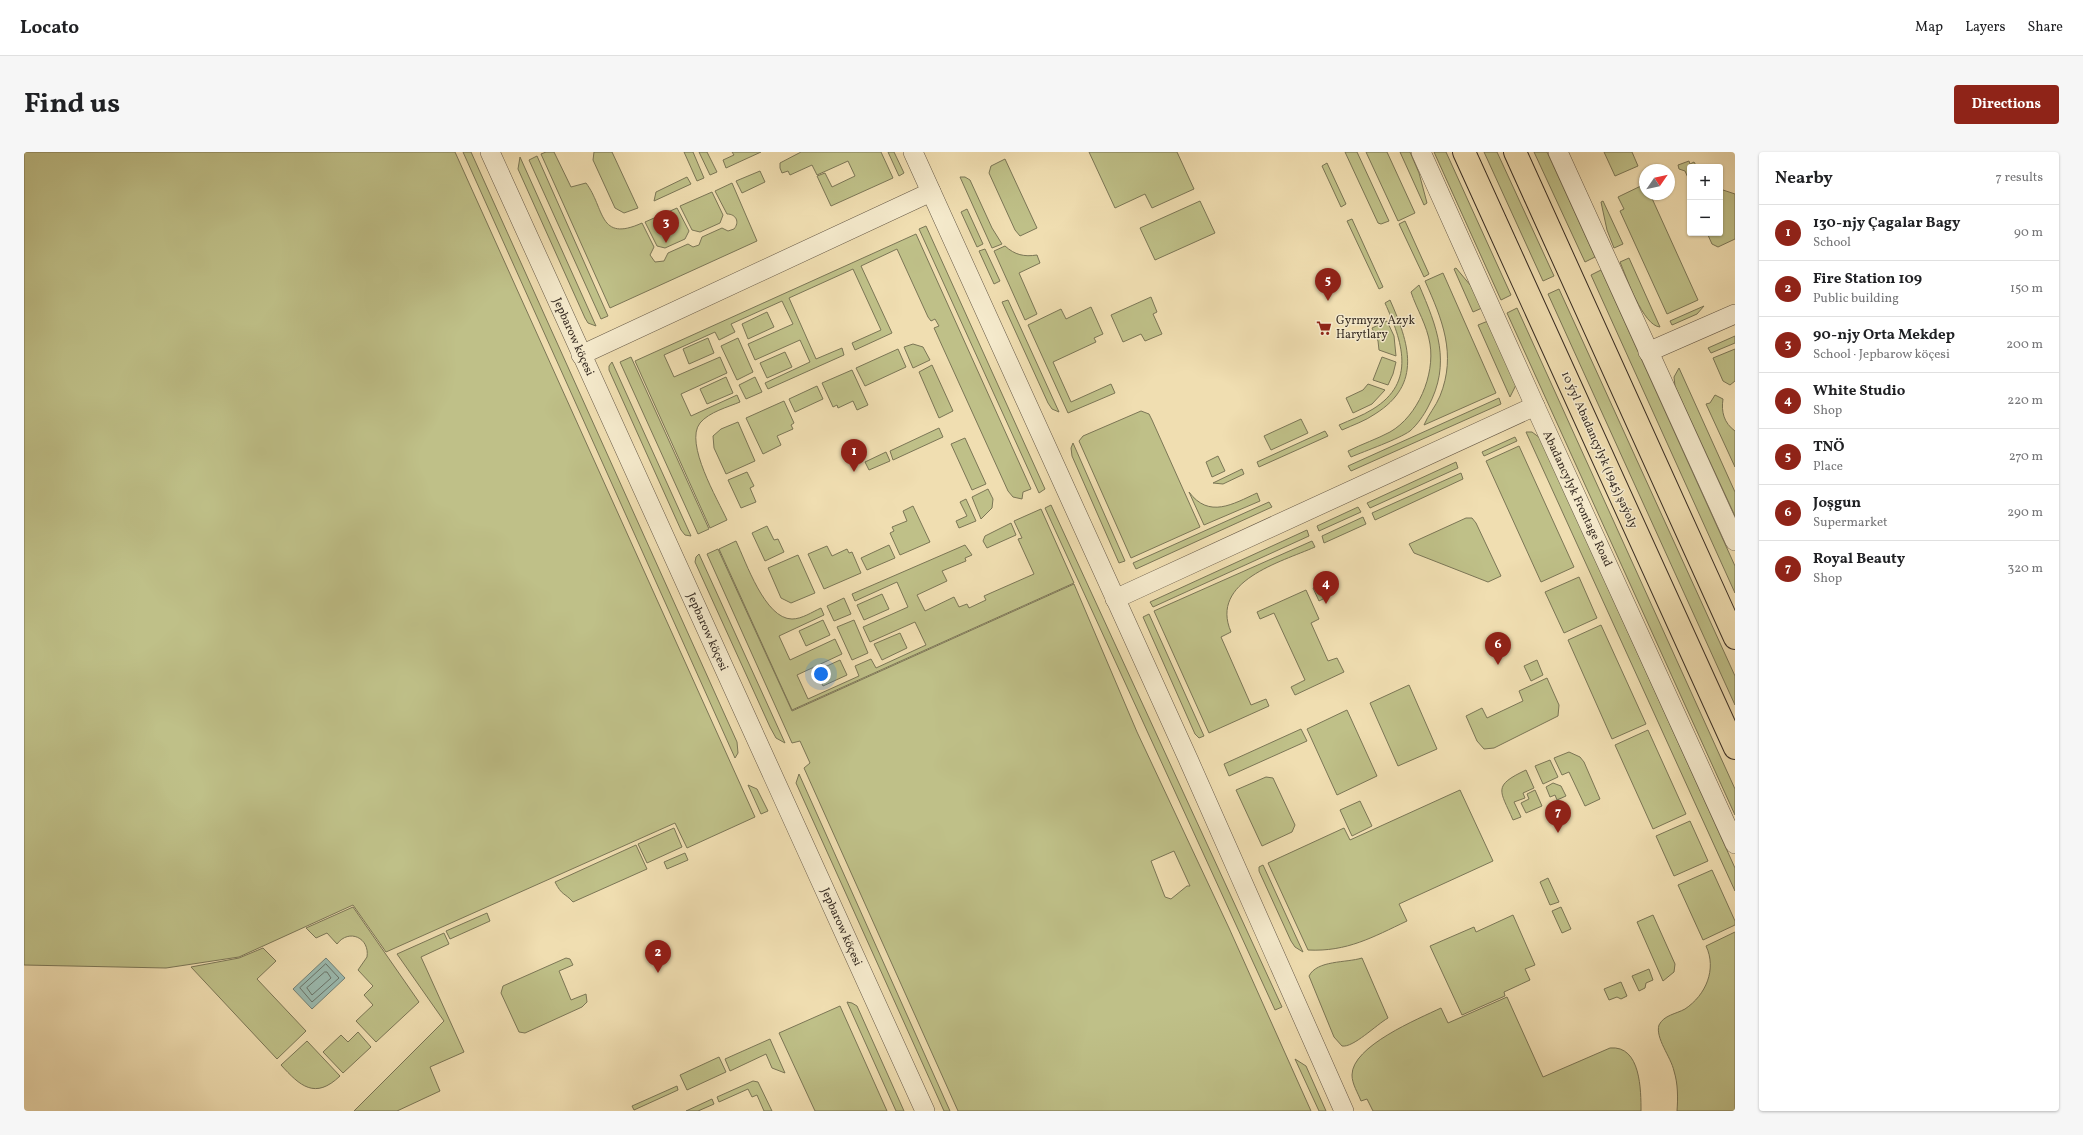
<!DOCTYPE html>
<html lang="en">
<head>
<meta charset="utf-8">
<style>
	body { margin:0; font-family:Vollkorn,serif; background:#f6f6f6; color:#202124 }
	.controls { position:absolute; right:12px; top:12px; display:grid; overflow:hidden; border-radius:4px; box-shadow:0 1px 3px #0004 }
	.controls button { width:36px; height:36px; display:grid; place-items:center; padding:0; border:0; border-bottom:1px solid #e0e0e0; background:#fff; color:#202124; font:20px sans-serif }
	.compass { position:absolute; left:1615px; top:12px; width:36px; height:36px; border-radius:50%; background:#fff; box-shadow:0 1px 3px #0004; rotate:56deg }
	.you { position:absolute; left:797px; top:522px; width:14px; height:14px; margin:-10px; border:3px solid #fff; border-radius:50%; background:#1a73e8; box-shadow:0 0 0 6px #1a73e833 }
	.badge { display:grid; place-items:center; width:26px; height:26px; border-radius:50%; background:#8f2418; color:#fff; font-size:13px; font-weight:700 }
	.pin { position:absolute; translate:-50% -33px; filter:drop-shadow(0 1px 2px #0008) }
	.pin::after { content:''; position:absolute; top:21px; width:14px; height:12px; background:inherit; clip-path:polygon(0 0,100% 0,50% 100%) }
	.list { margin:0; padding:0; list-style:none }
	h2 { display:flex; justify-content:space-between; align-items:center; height:52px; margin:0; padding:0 16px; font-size:17px }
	h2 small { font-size:13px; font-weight:400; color:#757577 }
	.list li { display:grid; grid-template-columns:26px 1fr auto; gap:12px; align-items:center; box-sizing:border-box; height:56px; padding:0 16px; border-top:1px solid #e0e0e0 }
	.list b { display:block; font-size:15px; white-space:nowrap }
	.list p { margin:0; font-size:13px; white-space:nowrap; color:#757577 }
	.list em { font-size:13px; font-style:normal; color:#757577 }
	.map { position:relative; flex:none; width:1711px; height:959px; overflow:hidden; border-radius:4px }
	header { display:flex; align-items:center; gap:24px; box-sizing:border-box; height:56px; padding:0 20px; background:#fff; border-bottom:1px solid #e0e0e0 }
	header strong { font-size:19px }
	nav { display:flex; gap:22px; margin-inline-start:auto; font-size:14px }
	.intro { display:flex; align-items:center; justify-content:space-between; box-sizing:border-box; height:96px; padding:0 24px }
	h1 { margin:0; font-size:28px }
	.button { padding:10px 18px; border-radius:4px; background:#8f2418; color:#fff; font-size:14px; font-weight:700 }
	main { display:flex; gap:24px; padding:0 24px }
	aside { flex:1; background:#fff; border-radius:4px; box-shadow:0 1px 3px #0004 }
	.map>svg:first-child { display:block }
</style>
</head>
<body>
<header>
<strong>Locato</strong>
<nav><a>Map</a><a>Layers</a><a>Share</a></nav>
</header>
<div class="intro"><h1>Find us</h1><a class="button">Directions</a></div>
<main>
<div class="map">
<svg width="1711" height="959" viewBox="0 0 1711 959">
	<rect width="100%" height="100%" fill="#f0deb1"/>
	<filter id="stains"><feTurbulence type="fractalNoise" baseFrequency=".005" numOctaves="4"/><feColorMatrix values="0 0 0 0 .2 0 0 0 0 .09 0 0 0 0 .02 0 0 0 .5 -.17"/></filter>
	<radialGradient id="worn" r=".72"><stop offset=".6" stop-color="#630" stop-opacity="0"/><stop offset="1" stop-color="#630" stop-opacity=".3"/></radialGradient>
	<g fill="#bfc088" stroke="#7b7656" fill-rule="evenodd">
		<polygon points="0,0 431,0 731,665 663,696 651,671 362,800 329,753 215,805 142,816 0,813"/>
		<polygon points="439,0 447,0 713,590 714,601 711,606"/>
		<path d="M522,0H530L547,35L562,31C581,56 574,91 618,71L630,95L626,103L631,110L640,109L644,101L664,92L669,95L675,93L678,85L698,76L704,79L710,77C716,70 712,62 703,62L691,39L708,31L733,89L586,156L517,2Z"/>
		<polygon points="570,0 588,0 614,56 600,61 591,56 569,8"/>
		<polygon points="660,0 669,0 680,26 673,29"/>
		<polygon points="675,0 683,0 693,20 686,23"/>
		<polygon points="708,0 737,0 702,16 699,8 710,3"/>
		<polygon points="777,0 857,0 869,26 807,54 793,24 801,21 808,35 831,24 824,9 793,23 788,13 766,23 764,19 758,21 756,16 756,11"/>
		<polygon points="864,0 870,0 880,21 875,24"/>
		<polygon points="1065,0 1153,0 1170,37 1128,56 1121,42 1091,56"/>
		<polygon points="1321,0 1333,0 1365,69 1357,72 1354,71"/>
		<polygon points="1342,0 1363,0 1391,61 1374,69"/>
		<polygon points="1376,0 1386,0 1395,21 1403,51 1400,53"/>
		<polygon points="1410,0 1422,0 1487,143 1477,148"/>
		<polygon points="1460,0 1473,0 1530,124 1519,129"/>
		<polygon points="1510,0 1523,0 1571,105 1561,110"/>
		<polygon points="1580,0 1608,0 1614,14 1591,24"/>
		<polygon points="513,4 584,164 577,167 505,8"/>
		<polygon points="496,5 572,174 564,171 561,166 494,17"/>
		<polygon points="981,7 1013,76 996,84 991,78 965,21 967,14"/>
		<polygon points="1665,9 1666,12 1670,10 1673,15 1666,15 1665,28 1661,19 1655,17 1654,13"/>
		<polygon points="1303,11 1322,52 1317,55 1298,14"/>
		<polygon points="736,19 741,30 718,41 712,29"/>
		<polygon points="663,25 667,32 630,49 632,40"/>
		<polygon points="936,25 941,25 946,28 968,76 978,92 968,96"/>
		<polygon points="1621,32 1621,42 1626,42 1674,148 1643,162 1596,59 1600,57 1594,45"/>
		<polygon points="1696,37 1711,42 1711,87 1694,95 1688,92 1683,81 1696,81"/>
		<polygon points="688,40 699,63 696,71 676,80 668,78 656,54"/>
		<polygon points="1176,49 1191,81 1131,108 1116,76"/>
		<polygon points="1579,49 1599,92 1590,96 1583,78 1577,50"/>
		<polygon points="653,56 665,79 661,87 641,96 633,94 621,70"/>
		<polygon points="943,57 959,92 953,95 937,60"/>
		<polygon points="1328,67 1359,135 1355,137 1323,69"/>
		<polygon points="1381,69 1405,122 1400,125 1375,72"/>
		<polygon points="902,74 1021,337 1015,341 895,77"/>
		<path d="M892,82L1007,337L999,340L998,347L989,345L984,339L910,176L915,174L911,167L907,169L904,165L873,97L837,114L868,181L831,198L828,191L857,178L829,117L765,146L792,207L818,196L820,203L744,237L741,231L786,210L776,188L731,208L724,192L769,172L758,149L707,172L711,180L695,188L691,180L640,203L650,225L696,205L703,221L657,242L667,264L713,243L716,250C704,255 685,260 676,271C660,291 694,348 703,368L686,376L611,209Z"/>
		<path d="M981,94C991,103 1000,105 1013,103L1016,111L995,121L1013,162L1001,168L970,99Z"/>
		<polygon points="961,97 976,129 970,132 955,99"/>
		<path d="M1605,106L1636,175C1619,174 1602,124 1596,110Z"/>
		<polygon points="1432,116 1447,134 1458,156 1449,160 1430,117"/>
		<polygon points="1577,118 1711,414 1711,441 1567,123"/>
		<path d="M1419,121L1472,241L1400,273C1404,263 1412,254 1416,244C1433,202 1418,167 1401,129Z"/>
		<path d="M1395,133C1413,175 1428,211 1404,255C1400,263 1393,273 1386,279C1375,287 1341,299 1327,305L1324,299C1338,292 1353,287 1366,280C1394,264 1411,223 1406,192C1403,173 1393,158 1387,140Z"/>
		<polygon points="1535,137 1711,524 1711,553 1524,142"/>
		<polygon points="1127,145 1133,160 1129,162 1138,182 1121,189 1117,182 1099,190 1087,163"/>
		<polygon points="984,148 1035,260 1028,257 1024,251 978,150"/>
		<path d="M1366,148C1385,191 1399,232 1351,262C1341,269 1329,273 1318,278L1315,273C1326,268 1338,264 1349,257C1393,230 1378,189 1361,151Z"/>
		<polygon points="1680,154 1673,162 1648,173 1646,169"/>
		<polygon points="1067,155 1079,182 1070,186 1072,190 1029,210 1047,250 1087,232 1091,241 1044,261 1004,173 1037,157 1042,167"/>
		<polygon points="1493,156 1711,637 1711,663 1483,161"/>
		<polygon points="743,160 750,175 724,187 718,172"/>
		<polygon points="1363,169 1370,184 1372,204 1355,198 1354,189 1348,176"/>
		<polygon points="1464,169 1492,233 1486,245 1454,173"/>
		<polygon points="1711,184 1711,191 1687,201 1684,196"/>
		<polygon points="684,186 690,201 665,212 659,197"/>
		<polygon points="714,186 729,220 713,228 697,194"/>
		<polygon points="889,192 899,195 906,208 889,216 880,195"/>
		<polygon points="874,197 882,215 841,234 832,216"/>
		<polygon points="1711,197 1711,229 1706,233 1699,229 1689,206"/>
		<polygon points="761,200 768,215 743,226 736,211"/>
		<polygon points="607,205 685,377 674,382 596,210"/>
		<polygon points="1358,205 1372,210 1369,222 1364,233 1349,228"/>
		<polygon points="588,210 667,384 661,383 657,378 585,218 585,214"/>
		<polygon points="908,213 929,259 915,266 895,220"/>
		<polygon points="1655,216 1711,340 1711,364 1651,234 1650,225"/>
		<polygon points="828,218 844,253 833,258 829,249 814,256 813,253 809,255 798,231"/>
		<polygon points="702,225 709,241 683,252 676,237"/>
		<polygon points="731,225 738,240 722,247 715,233"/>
		<polygon points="1344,232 1361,238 1348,252 1329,261 1322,246 1339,238"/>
		<polygon points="793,234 799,247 771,260 765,247"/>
		<path d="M1691,243L1699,247C1697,260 1700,271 1711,279V315L1682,252L1686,251Z"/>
		<polygon points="1475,246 1477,252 1327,319 1324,314"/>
		<polygon points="760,249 770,271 767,273 769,277 753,284 757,293 739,302 722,266"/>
		<polygon points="1117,259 1125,262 1128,268 1176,375 1107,406 1055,289 1059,284"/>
		<polygon points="1277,267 1284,281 1247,298 1240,284"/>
		<polygon points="714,270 731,309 702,322 690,296 689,284 697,277"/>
		<polygon points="915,276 919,285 869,308 866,299"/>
		<polygon points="1301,279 1304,284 1235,315 1233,310"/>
		<polygon points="1502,280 1508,280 1516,286 1711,716 1711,739"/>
		<polygon points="1491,285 1493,289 1460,304 1458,300"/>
		<polygon points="941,286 962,332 948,338 927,292"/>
		<polygon points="1049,291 1101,409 1095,411 1048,304 1047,296"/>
		<polygon points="1495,294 1550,415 1517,430 1462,309"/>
		<polygon points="862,300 866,309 845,318 841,310"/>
		<polygon points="1194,304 1201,319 1188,325 1182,310"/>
		<polygon points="1432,310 1434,316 1346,356 1343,351"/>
		<polygon points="1218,317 1220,322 1199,332 1189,331"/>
		<polygon points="723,320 730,334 726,336 732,350 717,356 704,328"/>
		<polygon points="1437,321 1439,327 1351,368 1348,361"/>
		<polygon points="964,337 969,347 968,356 957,367 948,345"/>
		<path d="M1165,340C1185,367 1209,352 1233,341L1236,349L1180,373Z"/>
		<polygon points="942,347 952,369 935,376 932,369 943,364 936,350"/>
		<polygon points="1245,350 1248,355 1112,417 1109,411"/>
		<polygon points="1027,353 1258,855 1251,858 1021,356"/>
		<polygon points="889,354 906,390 876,403 866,381 870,379 868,375 883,369 879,359"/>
		<polygon points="1334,355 1337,360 1295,379 1293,374"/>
		<path d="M1017,357L1050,431L768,558L695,397L712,389C722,410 741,467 768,467C778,467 788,460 797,456L800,463L755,484L766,508L811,487L818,502L773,523L784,547L835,524L831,514L847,507L852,516L902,493L891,470L846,490L839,475L884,455L873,430L831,449L828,442L941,393L948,403L941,406L942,409L918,419L923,429L893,443L901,459L930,445L935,455L943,452L945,456L962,448L960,444L1010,422L994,387L998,386L990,369Z"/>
		<polygon points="1339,365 1342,372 1300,391 1298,384"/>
		<polygon points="1442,366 1448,366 1452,371 1477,424 1464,430 1390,401 1385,392"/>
		<polygon points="987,371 992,383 963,396 959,389 961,384"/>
		<polygon points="743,374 750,388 754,387 760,400 741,409 728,381"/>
		<polygon points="1283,378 1285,384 1129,455 1126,450"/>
		<path d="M1288,389L1291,395C1257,410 1185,429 1207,480L1197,485L1227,553L1242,547L1245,554L1185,581L1130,459Z"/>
		<polygon points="865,393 871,406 843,418 837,406"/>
		<polygon points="803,394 808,404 823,397 825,401 828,400 837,421 800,437 784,402"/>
		<path d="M694,397L768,559L1050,432L1113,580L1205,776L1287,959H934L780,616L786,611L776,589L768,591L683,402ZM1150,699L1166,734H1163L1147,747L1141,745L1127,709Z"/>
		<polygon points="675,402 761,591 752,586 746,575 671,410 672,405"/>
		<polygon points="774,403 791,441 767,451 757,446 744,416"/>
		<polygon points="1555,425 1573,466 1540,481 1521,440"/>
		<polygon points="1303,430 1309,442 1295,449 1289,436"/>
		<polygon points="1282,438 1295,467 1287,471 1304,509 1313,506 1320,520 1271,543 1267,535 1281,528 1250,461 1236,467 1233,460"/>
		<polygon points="858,442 865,457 840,468 833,453"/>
		<polygon points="820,446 827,462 810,469 803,454"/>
		<polygon points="1125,462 1180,584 1175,586 1171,582 1119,465"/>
		<polygon points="799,468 806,483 782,494 775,479"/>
		<polygon points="830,468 844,501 828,508 813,475"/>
		<polygon points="1577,473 1622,572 1588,587 1544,488"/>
		<polygon points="876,481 883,496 858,508 850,492"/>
		<polygon points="816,508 823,523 799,534 792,519"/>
		<polygon points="1513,508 1519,523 1507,529 1500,514"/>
		<polygon points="1523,526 1535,553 1534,564 1470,596 1460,597 1453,589 1442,564 1458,556 1463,566 1499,549 1495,539"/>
		<polygon points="1385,533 1413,597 1374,614 1346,551"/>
		<polygon points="1323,558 1353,624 1313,643 1283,577"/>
		<polygon points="1277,577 1283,589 1205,624 1200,612"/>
		<polygon points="1624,578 1662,662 1629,677 1591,593"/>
		<polygon points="1545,600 1556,605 1560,610 1576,647 1561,654 1545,620 1538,623 1530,606"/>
		<polygon points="1526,608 1534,625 1519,632 1511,614"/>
		<path d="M1502,618L1510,636L1499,641L1501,646L1490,650L1497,665L1489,668C1476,638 1468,634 1502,618Z"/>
		<polygon points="775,622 926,959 920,959 772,631"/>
		<polygon points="1242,625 1249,626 1271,673 1268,680 1238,694 1212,638"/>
		<polygon points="1529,631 1537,634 1542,644 1533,648 1531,643 1526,645 1522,635"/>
		<polygon points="724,633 733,637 744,659 737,662"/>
		<path d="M1436,638L1469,709L1375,752L1383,769C1349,785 1323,800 1284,798L1244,711L1320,676L1326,688Z"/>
		<polygon points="1511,638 1518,654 1502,661 1497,651 1505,647 1503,642"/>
		<polygon points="1336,649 1348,674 1328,684 1316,658"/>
		<polygon points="1666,669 1684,709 1650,724 1632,684"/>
		<polygon points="650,676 658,695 623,711 614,692"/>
		<path d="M612,693L623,717L549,750C540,740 538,744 531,730Z"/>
		<polygon points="661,701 664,708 643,717 640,710"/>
		<polygon points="1239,713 1279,800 1271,795 1267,789 1235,719 1235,715"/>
		<polygon points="1688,718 1711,769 1711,773 1679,788 1654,733"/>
		<polygon points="1524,726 1535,750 1526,753 1516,730"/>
		<path d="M329,755L395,850L352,890L332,869L349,853L340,843L349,834L334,818L343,805C346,786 325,776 313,792L303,781L292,786L282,776Z"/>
		<polygon points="1537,755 1547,777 1538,781 1528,759"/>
		<polygon points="463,761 466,769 426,787 422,779"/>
		<polygon points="1489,763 1511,813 1501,817 1506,828 1480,840 1481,844 1438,863 1406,794 1450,775 1452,780"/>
		<polygon points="1629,763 1651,812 1650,820 1639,829 1613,770"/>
		<path d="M1711,780V959H1653C1654,946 1654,932 1650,919C1647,905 1631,886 1635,873C1640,863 1652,862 1661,857C1682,843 1693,817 1682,794Z"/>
		<polygon points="420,781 425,792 397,805 440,900 406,915 416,939 373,959 330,959 420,869 373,802"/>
		<polygon points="239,796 252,809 233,827 282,879 253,907 167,815 215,806"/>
		<polygon points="542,806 546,807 549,813 535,819 547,848 562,842 563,850 558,855 501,881 495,880 477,841 479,834"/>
		<path d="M1338,806L1364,866C1352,873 1329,896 1318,894L1310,885L1285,824C1293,808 1322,811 1338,806Z"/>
		<polygon points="1625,817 1629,828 1622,831 1621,836 1615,839 1608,824"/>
		<polygon points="1597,830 1603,844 1597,847 1593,845 1585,848 1580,837"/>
		<path d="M1483,845L1519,925L1586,896C1617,893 1617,939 1617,959H1349L1343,947L1337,949C1334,941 1328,932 1328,923C1328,894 1394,867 1417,856L1424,871Z"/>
		<polygon points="823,850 828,851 833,854 880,959 872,959"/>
		<polygon points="816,854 863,959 791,959 755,881"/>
		<polygon points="334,880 347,895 319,921 299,900 317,883 324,890"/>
		<polygon points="746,887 761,921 748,916 742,902 706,919 701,907"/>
		<path d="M283,889L316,924C291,948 276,934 257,913Z"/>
		<polygon points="695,905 702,920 663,938 656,923"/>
		<polygon points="1271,907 1282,914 1302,959 1295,959"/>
		<polygon points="729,929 734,930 748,959 740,959 733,943 728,945 724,937 695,950 693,945"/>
		<polygon points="653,934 654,938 610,958 608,954"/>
		<polygon points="688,947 690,952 674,959 662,959"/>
	</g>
	<polygon fill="#9bbbb1" stroke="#738278" points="302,806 321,826 288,857 269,837"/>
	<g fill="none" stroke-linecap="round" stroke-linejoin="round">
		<g stroke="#69746a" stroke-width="1">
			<polygon points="302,812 315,826 288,850 276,836"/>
			<polygon points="301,820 303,820 307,826 288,843 283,836"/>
		</g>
		<g stroke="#655846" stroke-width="20">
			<g id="minor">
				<polyline points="466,0 901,959"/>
				<polyline points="889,0 1165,609 1320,959"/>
				<polyline points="1397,0 1511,254 1711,692"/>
				<polyline points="1534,0 1711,389"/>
				<polyline points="1624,200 1711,162"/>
				<polyline points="557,203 907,40"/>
				<polyline points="1091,447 1511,254"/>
			</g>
		</g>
		<g stroke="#372c23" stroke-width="24">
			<g id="major">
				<polyline points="1440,0 1711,596"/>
				<polyline points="1491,0 1711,486"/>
			</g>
		</g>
		<use href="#minor" stroke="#f5eacc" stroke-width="19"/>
		<use href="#major" stroke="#f0deb1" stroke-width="22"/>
	</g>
	<defs>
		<g id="supermarket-bare" transform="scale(1.2)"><path d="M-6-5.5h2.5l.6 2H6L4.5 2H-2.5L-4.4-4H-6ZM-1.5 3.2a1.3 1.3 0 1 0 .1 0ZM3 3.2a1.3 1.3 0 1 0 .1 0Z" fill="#8f2418" stroke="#f5eacc" stroke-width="2.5" paint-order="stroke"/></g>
	</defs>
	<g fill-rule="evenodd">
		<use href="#supermarket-bare" x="1300" y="176"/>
	</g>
	<g text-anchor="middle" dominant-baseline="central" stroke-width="3" stroke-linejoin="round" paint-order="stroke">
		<g font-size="12" fill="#372c23" stroke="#f5eacc" text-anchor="start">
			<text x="1312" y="169">Gyrmyzy Azyk<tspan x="1312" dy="14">Harytlary</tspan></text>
		</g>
		<g font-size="12" fill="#372c23" stroke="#f5eacc">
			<text transform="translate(549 185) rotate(66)">Jepbarow köçesi</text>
			<text transform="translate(1575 298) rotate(66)">10 ýyl Abadançylyk (1945) şaýoly</text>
			<text transform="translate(1553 347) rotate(65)">Abadancylyk Frontage Road</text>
			<text transform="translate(683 480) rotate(66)">Jepbarow köçesi</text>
			<text transform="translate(817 775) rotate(66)">Jepbarow köçesi</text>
		</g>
	</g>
	<rect width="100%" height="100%" filter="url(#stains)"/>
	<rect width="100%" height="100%" fill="url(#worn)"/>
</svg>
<div class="controls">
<button>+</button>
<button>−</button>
</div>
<svg class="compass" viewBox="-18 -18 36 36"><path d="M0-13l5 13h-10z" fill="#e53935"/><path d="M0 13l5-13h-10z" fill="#757577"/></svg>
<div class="you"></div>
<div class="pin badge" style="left:830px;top:320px">1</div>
<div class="pin badge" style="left:634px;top:821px">2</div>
<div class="pin badge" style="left:642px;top:91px">3</div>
<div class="pin badge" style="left:1302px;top:452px">4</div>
<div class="pin badge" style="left:1304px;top:149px">5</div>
<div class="pin badge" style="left:1474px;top:513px">6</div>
<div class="pin badge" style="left:1534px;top:681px">7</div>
</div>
<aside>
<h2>Nearby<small>7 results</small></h2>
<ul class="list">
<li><span class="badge">1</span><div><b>130-njy Çagalar Bagy</b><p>School</p></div><em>90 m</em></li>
<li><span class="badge">2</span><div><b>Fire Station 109</b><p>Public building</p></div><em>150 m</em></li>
<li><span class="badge">3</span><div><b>90-njy Orta Mekdep</b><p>School · Jepbarow köçesi</p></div><em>200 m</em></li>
<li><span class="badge">4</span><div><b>White Studio</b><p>Shop</p></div><em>220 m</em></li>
<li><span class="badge">5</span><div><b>TNÖ</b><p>Place</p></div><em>270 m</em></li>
<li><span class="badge">6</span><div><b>Joşgun</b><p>Supermarket</p></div><em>290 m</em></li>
<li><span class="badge">7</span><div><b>Royal Beauty</b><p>Shop</p></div><em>320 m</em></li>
</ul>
</aside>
</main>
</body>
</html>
